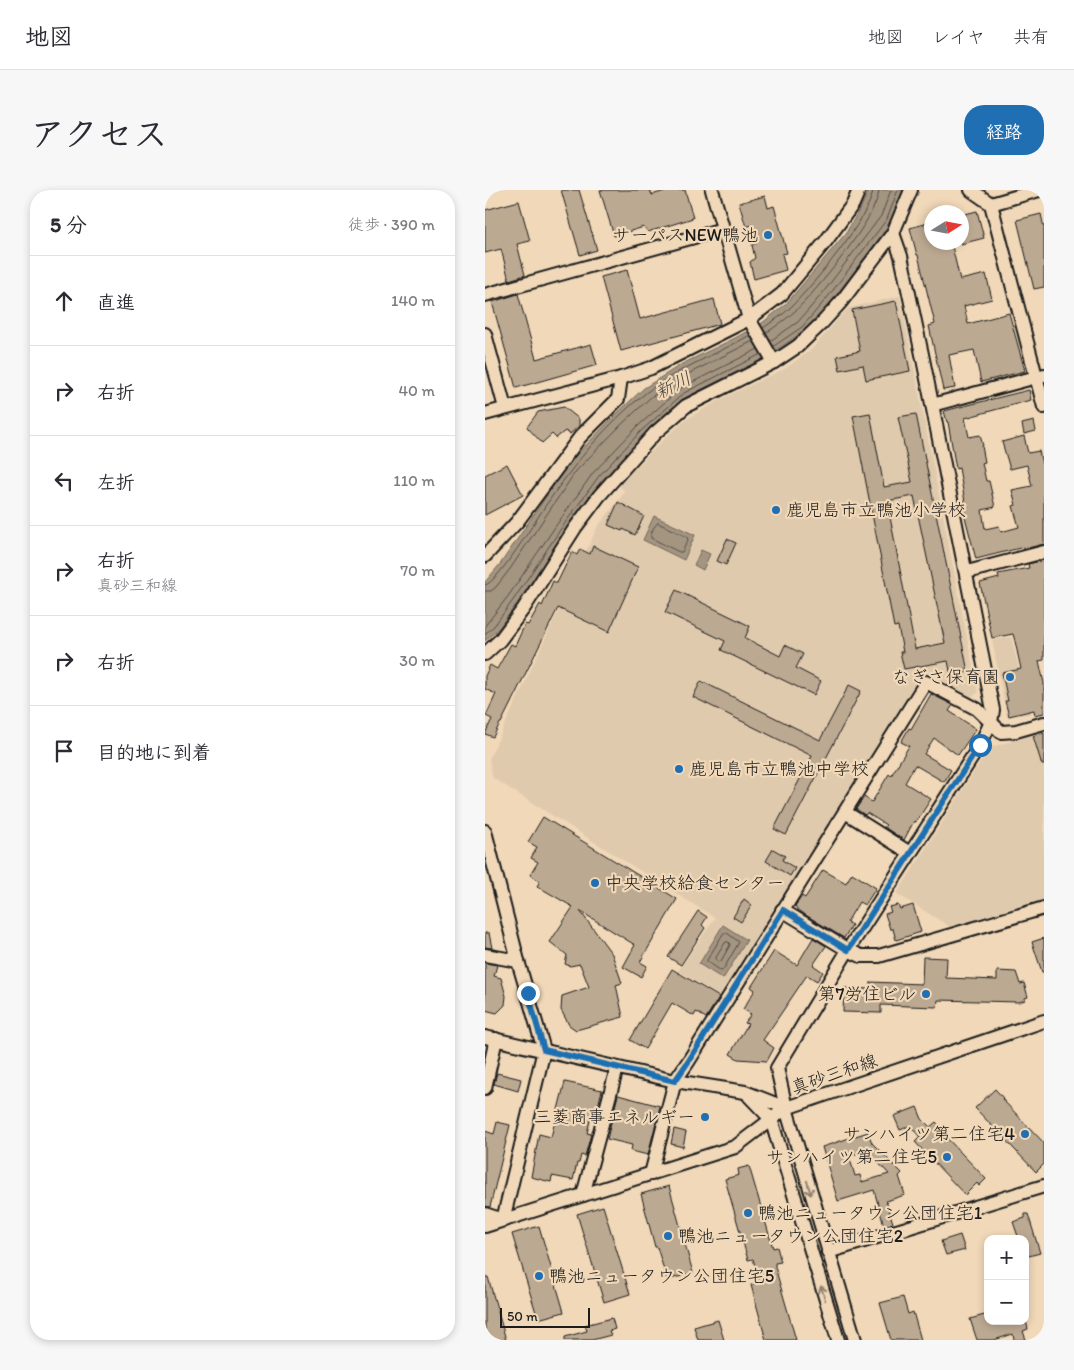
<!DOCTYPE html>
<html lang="ja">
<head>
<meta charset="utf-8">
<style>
	body { margin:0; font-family:Itim,"Klee One",sans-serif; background:#f7f7f7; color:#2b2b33 }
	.controls { position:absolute; right:15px; bottom:15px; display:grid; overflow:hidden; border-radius:10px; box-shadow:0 2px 8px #0003 }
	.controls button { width:45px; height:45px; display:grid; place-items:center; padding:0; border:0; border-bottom:1px solid #e1e1e2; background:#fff; color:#2b2b33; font:25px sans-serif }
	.compass { position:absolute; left:439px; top:15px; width:45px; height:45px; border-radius:50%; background:#fff; box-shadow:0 2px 8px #0003; rotate:79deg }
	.scale { position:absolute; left:15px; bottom:12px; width:90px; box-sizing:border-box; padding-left:5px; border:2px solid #1c1c1c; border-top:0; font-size:14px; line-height:18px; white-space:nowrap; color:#1c1c1c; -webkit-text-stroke:4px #f0d8b8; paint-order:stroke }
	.stop { position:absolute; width:15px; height:15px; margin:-11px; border:4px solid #1f6fb2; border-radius:50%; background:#fff }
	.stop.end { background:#1f6fb2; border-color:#fff; box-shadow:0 1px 5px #0008 }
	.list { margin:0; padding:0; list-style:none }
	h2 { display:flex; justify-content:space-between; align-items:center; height:65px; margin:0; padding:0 20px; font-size:21px }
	h2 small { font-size:16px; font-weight:400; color:#7c7c81 }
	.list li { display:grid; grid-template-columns:32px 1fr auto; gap:15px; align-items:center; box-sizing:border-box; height:90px; padding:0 20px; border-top:1px solid #e1e1e2 }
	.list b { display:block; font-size:19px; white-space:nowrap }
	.list p { margin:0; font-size:16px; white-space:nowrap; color:#7c7c81 }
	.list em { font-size:16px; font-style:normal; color:#7c7c81 }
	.icon { flex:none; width:28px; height:28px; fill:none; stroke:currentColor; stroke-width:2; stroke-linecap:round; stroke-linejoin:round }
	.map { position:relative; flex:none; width:559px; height:1150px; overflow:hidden; border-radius:20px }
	header { display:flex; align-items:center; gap:30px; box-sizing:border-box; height:70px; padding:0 25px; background:#fff; border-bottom:1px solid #e1e1e2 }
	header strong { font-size:24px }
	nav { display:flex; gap:28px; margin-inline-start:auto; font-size:18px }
	.intro { display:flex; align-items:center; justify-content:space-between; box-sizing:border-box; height:120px; padding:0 30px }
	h1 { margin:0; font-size:35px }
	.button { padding:12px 22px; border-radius:20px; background:#1f6fb2; color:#fff; font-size:18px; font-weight:700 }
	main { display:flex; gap:30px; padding:0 30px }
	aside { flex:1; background:#fff; border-radius:20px; box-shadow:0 2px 8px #0003 }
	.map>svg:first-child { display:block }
</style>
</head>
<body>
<header>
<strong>地図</strong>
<nav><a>地図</a><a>レイヤ</a><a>共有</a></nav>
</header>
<div class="intro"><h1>アクセス</h1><a class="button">経路</a></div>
<main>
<aside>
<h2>5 分<small>徒歩 · 390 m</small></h2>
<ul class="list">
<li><svg class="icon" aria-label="ahead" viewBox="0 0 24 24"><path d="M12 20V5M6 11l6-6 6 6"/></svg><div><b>直進</b></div><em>140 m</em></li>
<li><svg class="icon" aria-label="right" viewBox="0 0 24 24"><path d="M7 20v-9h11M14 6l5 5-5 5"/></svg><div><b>右折</b></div><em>40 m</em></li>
<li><svg class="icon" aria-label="left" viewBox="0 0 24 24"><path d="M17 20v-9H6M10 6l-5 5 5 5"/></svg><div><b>左折</b></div><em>110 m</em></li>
<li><svg class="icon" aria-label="right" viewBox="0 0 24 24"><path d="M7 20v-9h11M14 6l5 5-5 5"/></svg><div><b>右折</b><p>真砂三和線</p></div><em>70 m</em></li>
<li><svg class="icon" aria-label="right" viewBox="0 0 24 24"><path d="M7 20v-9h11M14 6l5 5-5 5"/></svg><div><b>右折</b></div><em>30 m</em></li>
<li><svg class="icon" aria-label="arrive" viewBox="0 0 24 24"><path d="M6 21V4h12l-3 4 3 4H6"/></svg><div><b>目的地に到着</b></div></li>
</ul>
</aside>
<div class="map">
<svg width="559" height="1150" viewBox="0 0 559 1150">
	<rect width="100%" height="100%" fill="#f0d8b8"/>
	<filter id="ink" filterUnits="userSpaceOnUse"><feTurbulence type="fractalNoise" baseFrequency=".02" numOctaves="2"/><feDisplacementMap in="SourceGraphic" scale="10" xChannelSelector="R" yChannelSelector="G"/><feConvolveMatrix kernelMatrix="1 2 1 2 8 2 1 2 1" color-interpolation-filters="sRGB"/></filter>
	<g filter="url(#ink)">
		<g fill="#e0caad">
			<polygon points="415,106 493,503 486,507 442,481 237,808 193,781 230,728 8,588 4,569 112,338 140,302 134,295 184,244 205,227 236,209 301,178 327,159 363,118"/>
			<polygon points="526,447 545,524 522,526 507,450"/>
			<polygon points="559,541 559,710 467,738 412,704 504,558"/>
		</g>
		<g fill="#a49581" stroke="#6e6559">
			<polygon points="384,0 418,0 406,31 397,45 346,112 320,141 276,170 202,207 161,243 117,290 79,343 33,412 13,439 0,451 0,392 16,373 83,274 128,227 159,198 197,174 250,148 277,133 301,114 361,43 376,17"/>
			<polygon points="169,326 210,345 199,370 158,350"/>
			<polygon points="216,360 225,364 218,380 209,375"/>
			<polygon points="238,735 262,750 238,789 214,774"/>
		</g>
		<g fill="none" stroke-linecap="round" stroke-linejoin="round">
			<g stroke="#524c44" stroke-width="1">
				<path d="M278,138C287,132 298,125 306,117C327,96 385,28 388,0"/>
				<path d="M281,143C290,137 300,130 309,122C330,103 393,27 394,0"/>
				<polyline points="285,151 313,132 337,104 396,26 406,0"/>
				<polyline points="289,156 317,137 342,108 402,29 413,0"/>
				<path d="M173,333L202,347L203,350L197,362H194L166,348C165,344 169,335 173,333Z"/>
				<path d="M0,395C12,394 52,328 61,315C89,274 122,233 162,202C193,178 231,165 265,145"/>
				<polyline points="0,401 6,401 11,397 25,379 91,281 136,235 166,207 203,184 268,151"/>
				<polyline points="0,436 24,405 70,337 108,283 153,236 196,198 273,159"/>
				<polyline points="0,444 9,436 29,409 75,340 114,286 157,240 199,203 276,164"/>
				<polygon points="239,743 242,743 254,752 238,780 236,781 222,771"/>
				<polygon points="241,752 244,752 245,755 236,771 233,772 231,768"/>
			</g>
		</g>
		<g fill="#bca992" stroke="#1c1c1c" fill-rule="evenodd">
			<polygon points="76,0 94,0 112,60 95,65"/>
			<polygon points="115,0 165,0 167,5 183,0 200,0 208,28 163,42 159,37 129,46"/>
			<polygon points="280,6 283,18 289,16 302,63 297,64 301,80 269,89 265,72 270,68 267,55 272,53 267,35 261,37 254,13"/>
			<polygon points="34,11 45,51 32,54 40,85 24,90 16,59 0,63 0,20"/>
			<polygon points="492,21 499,48 476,54 476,25"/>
			<polygon points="556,24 559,38 559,97 549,99 532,30"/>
			<polygon points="446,32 446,52 466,52 475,90 501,84 507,109 479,116 483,134 524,123 540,181 496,192 489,160 464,165 470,198 458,200 444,136 450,134 433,65 432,65 425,38"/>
			<polygon points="142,80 155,129 229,109 235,134 136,161 116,87"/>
			<polygon points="33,104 51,169 106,154 112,175 31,198 7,112"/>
			<polygon points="411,111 425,181 381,190 378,175 355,180 352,166 375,161 367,120"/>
			<polygon points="544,200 546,210 480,228 484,247 495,245 498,256 497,256 500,272 497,273 501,291 504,291 510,317 497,320 500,339 514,336 516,342 534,337 528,316 531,315 527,300 547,296 542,275 525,279 517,252 539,246 543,263 554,261 557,274 559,274 559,354 539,359 539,357 491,369 480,327 482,326 478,312 480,312 474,278 471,279 463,232 462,232 459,221"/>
			<polygon points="79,217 94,229 94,236 85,244 80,241 71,248 67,244 57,253 42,237 53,222"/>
			<path d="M385,223L399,297L427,292L413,227L431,224L483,482L466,486L463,471L419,479L415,462H418L413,436L409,437L368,226ZM429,306L460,453L430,459L402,311Z"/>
			<polygon points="549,231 551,241 539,244 537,234"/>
			<polygon points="22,274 38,305 0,325 0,285"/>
			<polygon points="133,312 159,326 150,345 138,339 137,341 123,335"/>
			<polygon points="242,349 251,353 241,375 232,371"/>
			<polygon points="108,356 153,377 124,442 73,418 16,533 15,533 8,547 0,544 7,529 1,526 11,504 0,499 0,486 5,475 12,479 26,454 30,456 40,434 43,435 55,414 57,416 68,391 72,393 87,362 92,365 95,359 105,364"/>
			<polygon points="559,370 559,470 554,471 559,493 559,523 550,525 549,520 524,526 520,511 523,511 517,483 536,479 530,451 528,444 507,448 495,393 514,388 513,384 544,378 543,374"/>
			<polygon points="191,400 265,436 260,448 295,466 300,455 318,464 311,478 336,491 329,505 236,460 240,451 180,422"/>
			<polygon points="216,491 335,550 364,495 376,501 301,645 289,639 327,566 208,507"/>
			<polygon points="446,504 468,515 464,521 491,539 473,565 449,548 439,564 466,580 459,592 430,575 420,593 446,609 431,632 429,631 419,650 399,637 401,635 382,623 380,625 371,619 379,607 387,612 404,584 406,586 424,556 416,552 424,538 426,539"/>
			<polygon points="559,543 559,575 557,575 548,546"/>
			<polygon points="58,627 192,709 155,772 162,776 156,787 138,777 150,755 95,721 127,764 137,793 131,795 138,827 91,840 84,835 76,820 77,806 104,797 95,774 85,776 80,774 82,765 65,752 88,717 52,696 55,691 45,685 53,672 46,668 52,657 43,652"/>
			<polygon points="288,659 300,666 297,670 310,678 305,686 281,671"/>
			<polygon points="338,680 361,693 367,683 391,698 380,715 374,712 362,732 367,735 359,748 314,721 310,716 317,706 320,708"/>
			<polygon points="259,709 267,715 256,732 248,727"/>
			<polygon points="413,715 415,719 428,715 436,742 411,750 408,739 405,739 400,724 406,722 404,717"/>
			<polygon points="213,721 222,727 217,735 220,738 196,775 183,767"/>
			<polygon points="0,743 4,743 7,758 0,757"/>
			<polygon points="328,748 341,756 328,775 338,782 332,791 322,785 278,850 289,858 282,871 253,869 245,864 263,834 260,833 266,824 258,819 270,800 266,797 268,794 289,761 312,775"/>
			<polygon points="559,748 559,782 557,782 547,752"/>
			<polygon points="438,767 462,768 461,788 512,790 512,781 531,782 535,794 539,793 543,807 540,808 540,810 534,812 453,810 452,817 396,815 396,823 358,822 359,798 385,799 385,792 437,794"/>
			<polygon points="0,773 12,775 9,786 16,788 21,806 20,815 12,823 0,820"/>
			<polygon points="187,779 234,807 221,828 211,822 209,826 187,813 160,859 145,850"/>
			<polygon points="12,883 36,889 33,901 9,894"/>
			<polygon points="80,892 117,900 112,920 108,919 102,943 106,944 100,966 96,965 94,973 92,973 88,990 67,986 66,992 46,987 54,944 66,947"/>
			<polygon points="510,899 518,908 517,909 559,953 559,974 551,982 490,918"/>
			<polygon points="133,905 175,916 163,965 146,961 147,955 122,949"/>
			<polygon points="432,917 437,929 445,937 451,932 459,941 457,943 501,989 494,996 492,993 480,1005 430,952 435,947 425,936 415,940 409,926"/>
			<polygon points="12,932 25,935 5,1017 0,1016 0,941 9,944"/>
			<polygon points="189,939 201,942 198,957 186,954"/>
			<path d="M383,942L387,953L417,983L414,986L420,1005L401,1011L408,1033L399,1036L389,1000L353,1011L337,957ZM382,961L404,984L377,992L375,985L370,986L364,966Z"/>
			<polygon points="264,976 288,1058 292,1057 296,1072 290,1073 290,1077 311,1150 281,1150 266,1095 275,1092 268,1069 263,1070 240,989 254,985 253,979"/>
			<polygon points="184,996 208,1083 182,1090 172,1057 170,1057 156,1004"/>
			<polygon points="118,1016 145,1104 119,1112 92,1024"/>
			<polygon points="540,1024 543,1024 555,1063 540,1067 540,1049 534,1049 528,1032 540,1028"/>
			<polygon points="54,1036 79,1122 53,1129 27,1044"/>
			<polygon points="475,1045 480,1060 461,1065 456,1051"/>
			<polygon points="0,1087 3,1087 21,1150 0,1150"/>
			<polygon points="418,1107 423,1124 428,1122 436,1150 406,1150 395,1113"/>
			<polygon points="503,1124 503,1131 541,1131 543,1139 538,1141 541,1150 529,1150 528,1144 509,1150 492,1150 485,1129"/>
			<polygon points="127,1128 130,1139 124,1141 126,1145 107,1150 80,1150 80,1147 102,1141 100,1135"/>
			<polygon points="233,1130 239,1150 213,1150 209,1137"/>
		</g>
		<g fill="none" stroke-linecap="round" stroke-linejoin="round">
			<g stroke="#1c1c1c" stroke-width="16">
				<g id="minor">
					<polyline points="227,0 264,129 289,172"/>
					<polyline points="486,0 506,14 554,0"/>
					<polyline points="506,14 559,217"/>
					<polyline points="0,105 238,39"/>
					<polyline points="0,144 20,218"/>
					<polyline points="447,215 559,185"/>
					<polyline points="0,224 136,188 166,178 264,129 297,104 341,51 368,14 374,0"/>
					<polyline points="0,366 32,332 95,247 133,209 136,188"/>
					<polyline points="482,382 559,362"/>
					<polyline points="0,464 15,450 39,418 90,338 114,306 170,243 201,216 289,172 313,156 337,133 356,112 408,43 426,0"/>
					<polyline points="360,622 425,663"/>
					<polyline points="0,641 33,771 59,860 18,1030 0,1024"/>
					<polyline points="297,720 363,760 376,766 394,766 559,718"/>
					<polyline points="0,765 33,771"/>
					<polyline points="0,847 190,891 260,902 301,918 559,831"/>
					<polyline points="0,898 11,849"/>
					<polyline points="264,906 286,929 353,1150"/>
					<polyline points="166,984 190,891 203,872 441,492 492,519 516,542 531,541 559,533"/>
					<polyline points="98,1005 132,878"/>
					<polyline points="0,1036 250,957 301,918"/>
					<polyline points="343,1062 559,996"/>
					<polyline points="370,1150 301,918 292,878 363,760 495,555 506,532 508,520 438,169 416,66 408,43"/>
				</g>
			</g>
			<use href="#minor" stroke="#f0d8b8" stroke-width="12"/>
		</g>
		<defs><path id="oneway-shaft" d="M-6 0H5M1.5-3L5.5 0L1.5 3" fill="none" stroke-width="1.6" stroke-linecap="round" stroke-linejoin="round" transform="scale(1.25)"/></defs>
		<g stroke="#918372">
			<use href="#oneway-shaft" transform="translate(324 998) rotate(74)"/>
			<use href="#oneway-shaft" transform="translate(338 1103) rotate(-107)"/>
		</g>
	</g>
	<g fill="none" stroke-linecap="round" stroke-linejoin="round" filter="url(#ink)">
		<polyline stroke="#1f6fb2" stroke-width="6" points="43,803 59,860 190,891 203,872 298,720 363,760 495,555"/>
	</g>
	<g fill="#1f6fb2" stroke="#f0d8b8" stroke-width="2">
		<circle cx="283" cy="45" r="5"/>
		<circle cx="291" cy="320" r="5"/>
		<circle cx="525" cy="487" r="5"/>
		<circle cx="194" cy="579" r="5"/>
		<circle cx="110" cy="693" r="5"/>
		<circle cx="441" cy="804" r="5"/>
		<circle cx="220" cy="927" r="5"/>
		<circle cx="540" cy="944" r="5"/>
		<circle cx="462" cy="967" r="5"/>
		<circle cx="263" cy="1023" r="5"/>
		<circle cx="183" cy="1046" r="5"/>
		<circle cx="54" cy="1086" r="5"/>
	</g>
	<g text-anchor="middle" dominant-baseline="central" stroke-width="4.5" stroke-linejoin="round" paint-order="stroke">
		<g font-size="18" fill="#1c1c1c" stroke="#f0d8b8" text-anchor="end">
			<text x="273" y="45">サーパスNEW鴨池</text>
			<text x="301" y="320" text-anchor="start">鹿児島市立鴨池小学校</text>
			<text x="515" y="487">なぎさ保育園</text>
			<text x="204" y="579" text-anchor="start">鹿児島市立鴨池中学校</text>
			<text x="120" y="693" text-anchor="start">中央学校給食センター</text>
			<text x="431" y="804">第7労住ビル</text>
			<text x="210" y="927">三菱商事エネルギー</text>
			<text x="530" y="944">サンハイツ第二住宅4</text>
			<text x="452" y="967">サンハイツ第二住宅5</text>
			<text x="273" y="1023" text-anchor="start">鴨池ニュータウン公団住宅1</text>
			<text x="193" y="1046" text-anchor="start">鴨池ニュータウン公団住宅2</text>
			<text x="64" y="1086" text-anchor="start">鴨池ニュータウン公団住宅5</text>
		</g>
		<g font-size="18" fill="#1c1c1c" stroke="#f0d8b8">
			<text transform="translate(349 884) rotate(-19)">真砂三和線</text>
		</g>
		<g font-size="19" font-style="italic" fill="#4c463f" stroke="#f0d8b8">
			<text transform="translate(188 195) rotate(-26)">新川</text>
		</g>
	</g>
</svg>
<div class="controls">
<button>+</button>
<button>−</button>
</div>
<svg class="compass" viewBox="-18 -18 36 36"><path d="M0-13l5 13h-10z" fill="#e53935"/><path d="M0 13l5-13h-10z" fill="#7c7c81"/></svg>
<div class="scale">50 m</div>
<div class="stop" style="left:495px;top:555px"></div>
<div class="stop end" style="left:43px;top:803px"></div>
</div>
</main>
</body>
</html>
